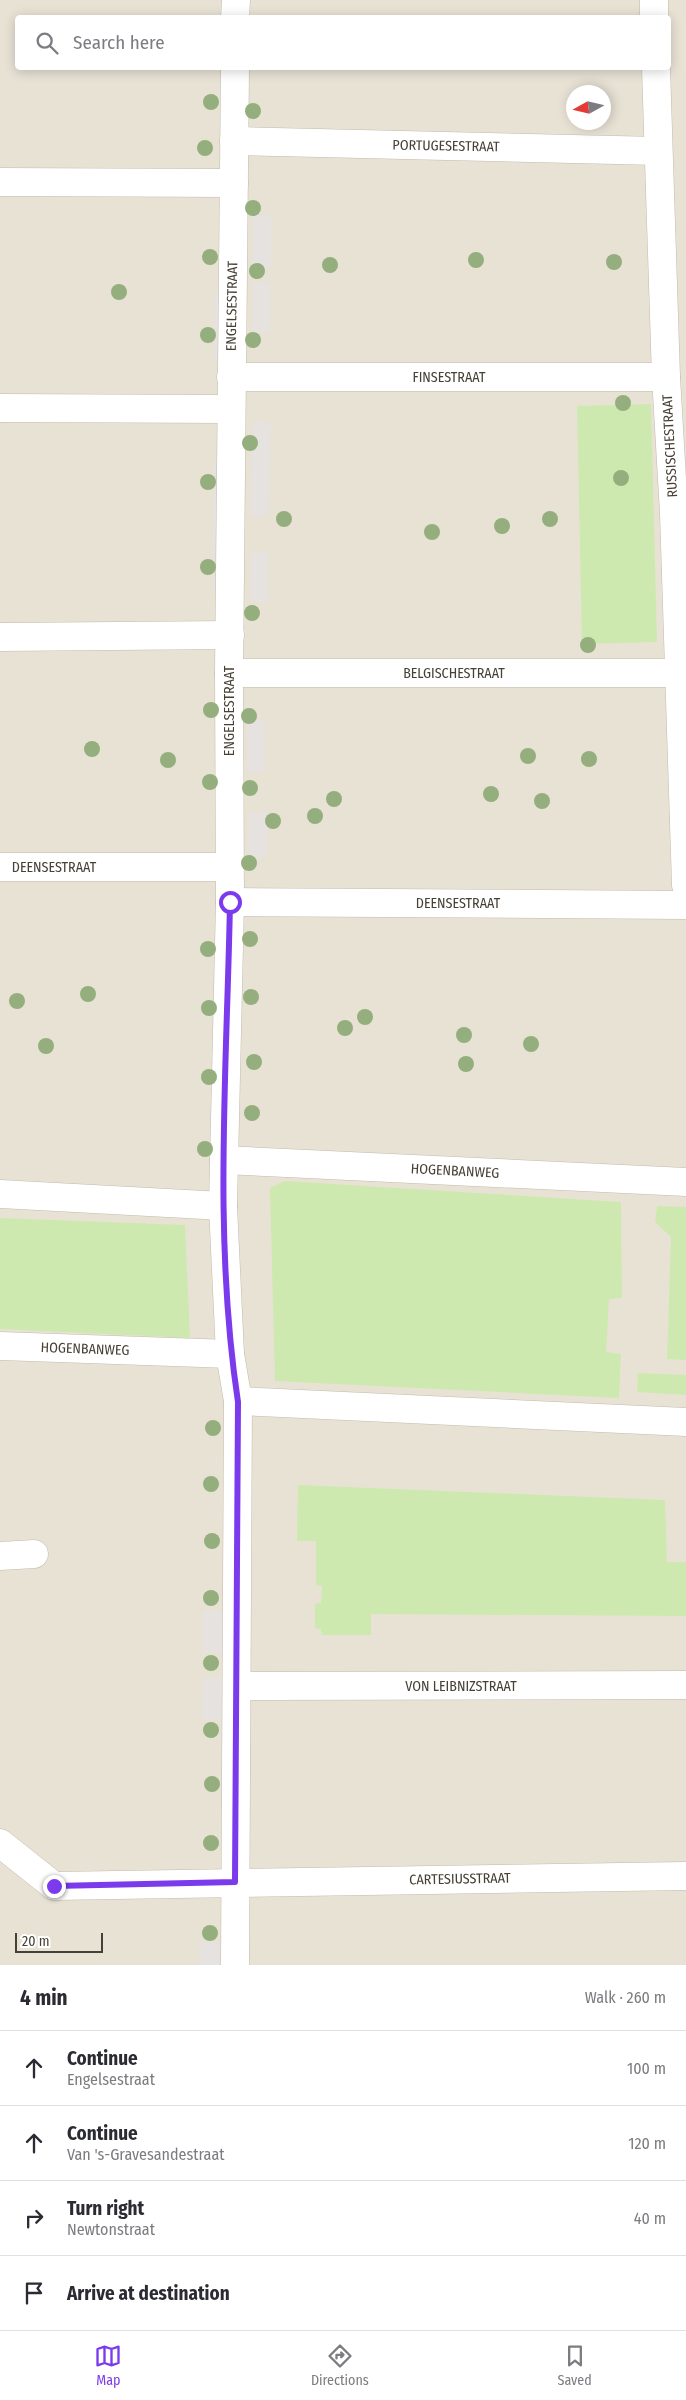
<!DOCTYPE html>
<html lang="en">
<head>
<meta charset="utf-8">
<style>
	body { margin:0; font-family:"Fira Sans Condensed",sans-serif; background:#f7f7f7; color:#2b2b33 }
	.compass { position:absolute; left:566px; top:85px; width:45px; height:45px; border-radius:50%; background:#fff; box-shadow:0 2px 12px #0003; rotate:262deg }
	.scale { position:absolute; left:15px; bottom:12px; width:88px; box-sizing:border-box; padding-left:5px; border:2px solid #474036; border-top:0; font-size:14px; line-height:18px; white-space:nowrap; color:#474036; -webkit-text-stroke:4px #fff; paint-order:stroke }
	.stop { position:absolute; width:15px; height:15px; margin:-11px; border:4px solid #7c3aed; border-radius:50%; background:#fff }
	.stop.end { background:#7c3aed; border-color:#fff; box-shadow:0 1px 5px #0008 }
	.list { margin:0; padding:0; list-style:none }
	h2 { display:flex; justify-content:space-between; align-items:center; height:65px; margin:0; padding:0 20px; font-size:21px }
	h2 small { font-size:16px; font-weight:400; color:#7c7c81 }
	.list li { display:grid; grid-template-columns:32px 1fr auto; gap:15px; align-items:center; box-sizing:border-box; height:75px; padding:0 20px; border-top:1px solid #e1e1e2 }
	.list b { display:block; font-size:19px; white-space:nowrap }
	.list p { margin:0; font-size:16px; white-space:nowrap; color:#7c7c81 }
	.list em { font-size:16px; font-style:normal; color:#7c7c81 }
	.icon { flex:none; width:28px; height:28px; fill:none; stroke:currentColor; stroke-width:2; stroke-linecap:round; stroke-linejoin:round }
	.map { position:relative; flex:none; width:686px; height:1965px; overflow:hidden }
	.search { position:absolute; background:#fff; box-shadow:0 2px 12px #0003; left:15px; right:15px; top:15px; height:55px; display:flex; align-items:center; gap:12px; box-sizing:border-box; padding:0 18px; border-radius:5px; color:#7c7c81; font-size:19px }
	.sheet { height:365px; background:#fff }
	nav { display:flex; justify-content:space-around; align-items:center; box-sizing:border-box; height:70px; border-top:1px solid #e1e1e2; background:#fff; font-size:14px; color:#7c7c81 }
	nav a { display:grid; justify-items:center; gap:2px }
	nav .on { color:#7c3aed }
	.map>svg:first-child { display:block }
</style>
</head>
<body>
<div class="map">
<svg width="686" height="1965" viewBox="0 0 686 1965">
	<rect width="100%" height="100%" fill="#f4f0e7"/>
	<path fill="#e8e2d5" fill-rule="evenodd" d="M0,0H686V1965H0ZM18,18H668V68H18ZM574,92H604V122H574Z"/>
	<g fill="#cee9af">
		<polygon points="651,404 657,642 582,644 577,406"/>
		<polygon points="285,1181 621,1202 622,1298 609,1299 606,1352 621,1354 619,1398 275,1381 270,1188"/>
		<polygon points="657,1206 686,1207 686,1360 667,1359 671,1237 655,1222"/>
		<polygon points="0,1218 185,1225 190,1338 0,1329"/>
		<polygon points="638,1373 686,1375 686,1395 637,1392"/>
		<polygon points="298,1485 665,1500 667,1562 686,1562 686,1616 371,1614 371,1635 322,1635 321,1629 315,1628 315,1604 321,1603 322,1586 316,1585 316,1541 297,1541"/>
	</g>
	<g fill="#e5e2df">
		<polygon points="253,215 271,216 271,267 253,267"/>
		<polygon points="270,282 270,333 252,333 253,283"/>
		<polygon points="215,293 223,293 222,362 214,362"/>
		<polygon points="253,421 271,422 268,516 250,515"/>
		<polygon points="214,460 221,460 220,588 213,587"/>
		<polygon points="251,552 268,552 268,603 250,602"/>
		<rect x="247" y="721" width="18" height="51"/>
		<polygon points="249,812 268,813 266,857 248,857"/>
		<rect x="203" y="1611" width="20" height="41"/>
		<polygon points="203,1678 222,1678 223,1719 202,1719"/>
		<polygon points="200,1942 221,1943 221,1965 200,1965"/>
	</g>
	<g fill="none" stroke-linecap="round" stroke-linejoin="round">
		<g stroke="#c2bbac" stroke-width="29">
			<g id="minor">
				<polyline points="654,0 654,18"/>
				<polyline points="235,18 236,0"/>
				<polyline points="656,68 666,377 674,513 686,885"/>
				<polyline points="234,141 658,151"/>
				<polyline points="0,182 234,183"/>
				<polyline points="231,377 666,377"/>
				<polyline points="0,408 231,409"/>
				<polyline points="0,637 230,635"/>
				<polyline points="229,673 679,673"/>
				<polyline points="0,867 228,867"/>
				<polyline points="230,902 686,905"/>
				<polyline points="224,1160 686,1182"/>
				<polyline points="0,1194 223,1206"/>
				<polyline points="0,1346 230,1354"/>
				<polyline points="238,1401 686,1422"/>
				<polyline points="0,1556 34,1554"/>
				<polyline points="237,1686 686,1685"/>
				<polyline points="0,1843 54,1886 686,1876"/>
				<polyline points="235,1965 238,1401 230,1354 223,1206 230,902 229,673 235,68"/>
			</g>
		</g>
		<use href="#minor" stroke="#fff" stroke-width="28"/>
	</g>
	<g fill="#94af7d">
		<circle cx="211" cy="102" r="8"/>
		<circle cx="253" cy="111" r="8"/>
		<circle cx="205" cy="148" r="8"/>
		<circle cx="253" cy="208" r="8"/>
		<circle cx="210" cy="257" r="8"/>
		<circle cx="476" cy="260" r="8"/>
		<circle cx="614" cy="262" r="8"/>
		<circle cx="330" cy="265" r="8"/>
		<circle cx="257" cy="271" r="8"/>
		<circle cx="119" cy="292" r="8"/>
		<circle cx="208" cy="335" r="8"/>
		<circle cx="253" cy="340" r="8"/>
		<circle cx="623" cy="403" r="8"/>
		<circle cx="250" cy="443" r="8"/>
		<circle cx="621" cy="478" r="8"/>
		<circle cx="208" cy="482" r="8"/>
		<circle cx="284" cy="519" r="8"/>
		<circle cx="550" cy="519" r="8"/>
		<circle cx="502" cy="526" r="8"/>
		<circle cx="432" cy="532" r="8"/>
		<circle cx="208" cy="567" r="8"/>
		<circle cx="252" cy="613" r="8"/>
		<circle cx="588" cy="645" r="8"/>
		<circle cx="211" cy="710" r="8"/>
		<circle cx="249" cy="716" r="8"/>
		<circle cx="92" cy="749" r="8"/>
		<circle cx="528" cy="756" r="8"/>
		<circle cx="589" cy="759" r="8"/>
		<circle cx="168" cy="760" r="8"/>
		<circle cx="210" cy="782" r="8"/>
		<circle cx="250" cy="788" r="8"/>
		<circle cx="491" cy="794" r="8"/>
		<circle cx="334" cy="799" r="8"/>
		<circle cx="542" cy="801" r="8"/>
		<circle cx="315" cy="816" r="8"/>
		<circle cx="273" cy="821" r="8"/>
		<circle cx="249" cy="863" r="8"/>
		<circle cx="250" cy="939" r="8"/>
		<circle cx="208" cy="949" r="8"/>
		<circle cx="88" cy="994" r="8"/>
		<circle cx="251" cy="997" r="8"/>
		<circle cx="17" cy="1001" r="8"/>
		<circle cx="209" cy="1008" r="8"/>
		<circle cx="365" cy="1017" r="8"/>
		<circle cx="345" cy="1028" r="8"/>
		<circle cx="464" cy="1035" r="8"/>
		<circle cx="531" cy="1044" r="8"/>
		<circle cx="46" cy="1046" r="8"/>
		<circle cx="254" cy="1062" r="8"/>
		<circle cx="466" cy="1064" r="8"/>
		<circle cx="209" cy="1077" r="8"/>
		<circle cx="252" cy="1113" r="8"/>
		<circle cx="205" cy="1149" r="8"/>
		<circle cx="213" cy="1428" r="8"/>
		<circle cx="211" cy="1484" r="8"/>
		<circle cx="212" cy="1541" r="8"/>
		<circle cx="211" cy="1598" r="8"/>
		<circle cx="211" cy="1663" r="8"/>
		<circle cx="211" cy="1730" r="8"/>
		<circle cx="212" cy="1784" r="8"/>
		<circle cx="211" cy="1843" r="8"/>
		<circle cx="210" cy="1933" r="8"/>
	</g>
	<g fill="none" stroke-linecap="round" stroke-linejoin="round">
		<path stroke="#7c3aed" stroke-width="6" d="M54,1886L235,1882L238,1402C213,1237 227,1068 230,902"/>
	</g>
	<g text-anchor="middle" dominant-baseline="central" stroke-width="5" stroke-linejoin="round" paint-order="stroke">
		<g font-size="14" fill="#474036" stroke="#fff">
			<text transform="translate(446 146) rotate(1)">PORTUGESESTRAAT</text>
			<text transform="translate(232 306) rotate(-89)">ENGELSESTRAAT</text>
			<text x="449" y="377">FINSESTRAAT</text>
			<text transform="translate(670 446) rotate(-93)">RUSSISCHESTRAAT</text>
			<text x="454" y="673">BELGISCHESTRAAT</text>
			<text transform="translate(229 711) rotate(-90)">ENGELSESTRAAT</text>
			<text x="54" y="867">DEENSESTRAAT</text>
			<text x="458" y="903">DEENSESTRAAT</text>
			<text transform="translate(455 1171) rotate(3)">HOGENBANWEG</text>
			<text transform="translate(85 1349) rotate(2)">HOGENBANWEG</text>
			<text x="461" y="1686">VON LEIBNIZSTRAAT</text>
			<text transform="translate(460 1879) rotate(-1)">CARTESIUSSTRAAT</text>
		</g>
	</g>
</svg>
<svg class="compass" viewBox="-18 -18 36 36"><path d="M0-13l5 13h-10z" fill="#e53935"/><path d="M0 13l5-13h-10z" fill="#7c7c81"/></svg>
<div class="scale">20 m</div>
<div class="stop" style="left:230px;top:902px"></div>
<div class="stop end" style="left:54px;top:1886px"></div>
<div class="search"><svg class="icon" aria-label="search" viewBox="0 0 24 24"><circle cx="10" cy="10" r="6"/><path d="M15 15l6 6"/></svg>Search here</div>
</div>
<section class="sheet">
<h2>4 min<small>Walk · 260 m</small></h2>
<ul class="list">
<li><svg class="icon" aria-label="ahead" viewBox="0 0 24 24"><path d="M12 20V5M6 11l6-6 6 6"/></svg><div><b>Continue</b><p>Engelsestraat</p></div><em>100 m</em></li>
<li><svg class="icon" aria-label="ahead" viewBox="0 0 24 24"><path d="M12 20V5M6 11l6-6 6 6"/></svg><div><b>Continue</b><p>Van 's-Gravesandestraat</p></div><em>120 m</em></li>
<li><svg class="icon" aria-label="right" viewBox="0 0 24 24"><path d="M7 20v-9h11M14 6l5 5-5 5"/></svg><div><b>Turn right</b><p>Newtonstraat</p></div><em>40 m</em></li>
<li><svg class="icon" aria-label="arrive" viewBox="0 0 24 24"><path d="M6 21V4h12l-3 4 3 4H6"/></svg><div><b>Arrive at destination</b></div></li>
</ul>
</section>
<nav>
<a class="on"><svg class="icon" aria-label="map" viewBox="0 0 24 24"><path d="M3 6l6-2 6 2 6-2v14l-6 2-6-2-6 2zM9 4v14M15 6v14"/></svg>Map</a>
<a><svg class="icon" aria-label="directions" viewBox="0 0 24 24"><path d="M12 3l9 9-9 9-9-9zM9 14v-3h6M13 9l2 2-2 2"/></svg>Directions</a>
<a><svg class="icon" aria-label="saved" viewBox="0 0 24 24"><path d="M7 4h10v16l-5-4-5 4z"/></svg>Saved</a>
</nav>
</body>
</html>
